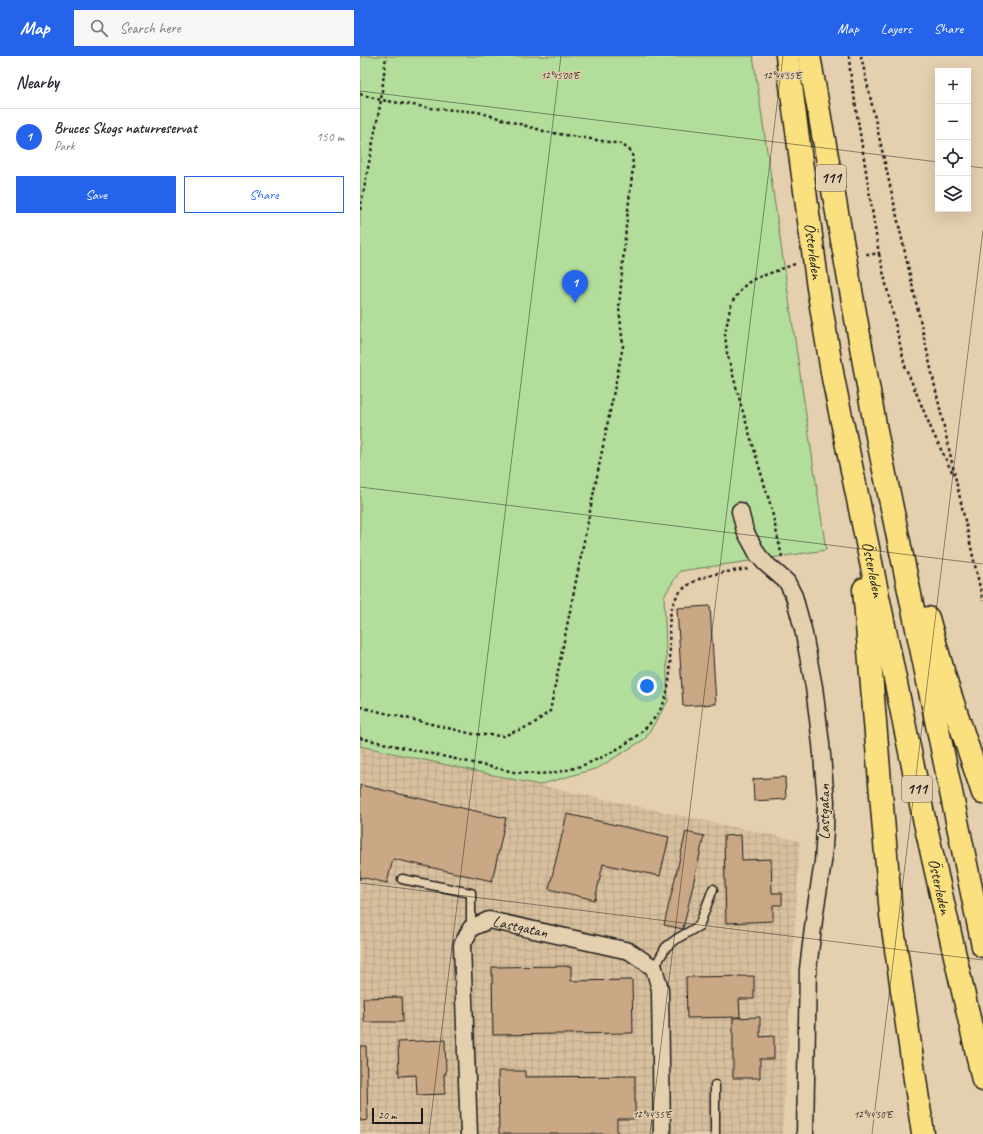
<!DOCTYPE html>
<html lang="en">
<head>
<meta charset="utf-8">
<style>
	body { margin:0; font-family:Caveat,sans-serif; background:#f7f7f7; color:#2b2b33 }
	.controls { position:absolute; right:12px; top:12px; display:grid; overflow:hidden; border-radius:0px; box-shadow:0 4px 16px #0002 }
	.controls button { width:36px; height:36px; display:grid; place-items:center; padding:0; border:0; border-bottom:1px solid #e1e1e2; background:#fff; color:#2b2b33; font:20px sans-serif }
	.scale { position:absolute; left:12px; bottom:10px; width:51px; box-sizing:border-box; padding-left:4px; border:2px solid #1c1c1c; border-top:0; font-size:11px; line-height:14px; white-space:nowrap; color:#1c1c1c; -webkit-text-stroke:3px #e4cfae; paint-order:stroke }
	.you { position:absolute; left:287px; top:630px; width:14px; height:14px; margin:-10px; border:3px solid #fff; border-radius:50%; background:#1a73e8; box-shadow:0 0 0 6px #1a73e833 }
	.badge { display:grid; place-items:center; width:26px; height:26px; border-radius:50%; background:#2563eb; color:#fff; font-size:13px; font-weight:700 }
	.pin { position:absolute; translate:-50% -33px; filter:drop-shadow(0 1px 2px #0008) }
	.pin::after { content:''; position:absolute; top:21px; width:14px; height:12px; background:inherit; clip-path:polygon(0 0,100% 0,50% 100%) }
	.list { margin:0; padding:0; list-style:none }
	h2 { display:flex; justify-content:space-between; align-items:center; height:52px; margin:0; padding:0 16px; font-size:17px }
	h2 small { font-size:13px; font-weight:400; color:#7c7c81 }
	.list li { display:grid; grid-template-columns:26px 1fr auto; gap:12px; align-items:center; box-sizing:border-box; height:56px; padding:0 16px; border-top:1px solid #e1e1e2 }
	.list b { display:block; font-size:15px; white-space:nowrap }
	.list p { margin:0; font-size:13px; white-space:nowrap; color:#7c7c81 }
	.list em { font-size:13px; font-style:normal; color:#7c7c81 }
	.actions { display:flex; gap:8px; padding:12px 16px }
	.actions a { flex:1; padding:9px 0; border:1px solid #2563eb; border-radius:0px; text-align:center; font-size:14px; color:#2563eb }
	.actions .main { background:#2563eb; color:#fff }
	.icon { flex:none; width:22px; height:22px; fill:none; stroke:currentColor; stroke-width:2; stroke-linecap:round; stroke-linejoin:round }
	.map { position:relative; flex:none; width:623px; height:1078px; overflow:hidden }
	header { display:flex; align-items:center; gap:24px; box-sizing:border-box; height:56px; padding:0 20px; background:#2563eb; color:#fff }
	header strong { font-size:19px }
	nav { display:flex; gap:22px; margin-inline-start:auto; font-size:14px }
	.search { width:280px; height:36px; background:#f7f7f7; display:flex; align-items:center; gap:10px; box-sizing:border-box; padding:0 14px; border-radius:0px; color:#7c7c81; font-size:15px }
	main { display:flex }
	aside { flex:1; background:#fff }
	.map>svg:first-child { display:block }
</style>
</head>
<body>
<header>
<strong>Map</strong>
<div class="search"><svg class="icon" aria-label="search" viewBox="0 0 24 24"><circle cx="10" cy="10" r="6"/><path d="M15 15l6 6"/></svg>Search here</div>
<nav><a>Map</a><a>Layers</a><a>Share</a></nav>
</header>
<main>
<aside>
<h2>Nearby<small></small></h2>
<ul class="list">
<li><span class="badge">1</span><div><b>Bruces Skogs naturreservat</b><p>Park</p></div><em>150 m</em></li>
</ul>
<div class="actions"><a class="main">Save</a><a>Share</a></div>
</aside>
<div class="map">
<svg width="623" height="1078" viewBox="0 0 623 1078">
	<defs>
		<pattern id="industrial-grid" width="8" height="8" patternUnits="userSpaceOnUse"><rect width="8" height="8" fill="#d8c09f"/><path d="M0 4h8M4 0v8" fill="none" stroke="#b9a488"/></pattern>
	</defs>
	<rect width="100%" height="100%" fill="#e4cfae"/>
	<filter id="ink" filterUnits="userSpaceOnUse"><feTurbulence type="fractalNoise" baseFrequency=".025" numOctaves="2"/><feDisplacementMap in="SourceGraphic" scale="8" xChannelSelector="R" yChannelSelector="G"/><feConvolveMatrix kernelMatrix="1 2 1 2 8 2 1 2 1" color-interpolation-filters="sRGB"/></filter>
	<g filter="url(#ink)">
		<polygon fill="url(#industrial-grid)" points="0,691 440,785 422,1078 0,1078"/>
		<polygon fill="#b3dd9a" stroke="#687c5b" points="0,0 393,0 466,494 320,515 304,540 308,645 285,683 238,712 179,729 0,690"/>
		<g fill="#cba885" stroke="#1c1c1c">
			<polygon points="350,550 356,648 323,650 317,552"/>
			<polygon points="425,721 426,743 394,745 393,723"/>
			<polygon points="0,729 146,762 132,825 33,803 27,827 1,821 0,824"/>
			<polygon points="207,758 309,781 300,820 243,808 235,844 189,833"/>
			<polygon points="326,776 344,780 323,873 304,869"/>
			<polygon points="381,779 382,804 411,803 412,837 422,837 422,849 413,849 413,865 366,867 364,780"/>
			<polygon points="211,910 211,925 272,924 273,977 133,979 132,911"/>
			<polygon points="394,920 394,943 379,943 380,961 327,962 326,921"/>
			<polygon points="42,941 43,966 4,966 3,942"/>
			<polygon points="400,961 400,981 414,980 414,1003 400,1003 400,1022 373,1022 373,962"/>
			<polygon points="85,984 86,1018 84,1018 85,1038 57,1039 56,1019 39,1020 38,986"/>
			<polygon points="0,990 6,990 8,1064 0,1065"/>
			<polygon points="138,1015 165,1015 165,1021 275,1020 275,1063 257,1063 257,1078 139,1078"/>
		</g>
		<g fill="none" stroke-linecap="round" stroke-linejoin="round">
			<g stroke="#1c1c1c" stroke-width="11">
				<g id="lane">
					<polyline points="42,823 111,837 111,872"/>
					<polyline points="294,912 306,891 318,882 339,870 353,833"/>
					<polyline points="355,1078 355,1029"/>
				</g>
			</g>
			<g stroke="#1c1c1c" stroke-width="19">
				<g id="street">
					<polyline points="380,455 385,475 398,499 405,507 427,526 434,540 443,573 454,631 461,688 466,745 465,774 463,806 455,856 448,913 445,1078"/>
					<path id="s1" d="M109,1078L102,889L111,872L129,864L269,895L294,912L300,933L302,1078"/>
				</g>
			</g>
			<g stroke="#1c1c1c" stroke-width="25">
				<g id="primary">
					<path id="s2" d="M427,0L458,232L473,322L561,749L623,1024"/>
					<polyline points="449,0 517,380 623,890"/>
					<polyline points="504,533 531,859 563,1078"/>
					<polyline points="568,562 587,629 623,737"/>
				</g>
			</g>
			<g stroke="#1c1c1c" stroke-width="2.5" stroke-dasharray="3 3" stroke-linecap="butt">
				<polyline points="489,0 490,14 519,198 505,198"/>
				<polyline points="501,0 623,545"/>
				<polyline points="0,38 21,44 71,52 118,56 187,76 261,88 272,96 273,111 266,171 259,251 263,290 190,655 172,669 143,680 113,678 0,651"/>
				<polyline points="0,154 21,44 26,0"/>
				<polyline points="519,198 545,310 573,377 593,418"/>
				<polyline points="422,501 411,451 381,349 367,297 365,278 370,252 374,243 386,228 394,223 435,208"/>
				<path d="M0,682L154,716C171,718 186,719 203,715C239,707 299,677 307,636C308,630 310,622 310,615C312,591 302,553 322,534C339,518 366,516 388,513"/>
			</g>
			<use href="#lane" stroke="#e4cfae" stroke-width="8"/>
			<use href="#street" stroke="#e4cfae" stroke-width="16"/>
			<use href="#primary" stroke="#fbe080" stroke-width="22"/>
		</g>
	</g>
	<path fill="none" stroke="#1c1c1c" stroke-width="1" stroke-opacity="0.45" d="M0,35L578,106M608,110L623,112M0,431L623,508M0,827L623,904M69,1078L201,0M290,1078L423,0M512,1078L623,174"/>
	<g text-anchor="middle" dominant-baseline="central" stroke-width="3" stroke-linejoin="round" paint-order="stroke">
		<g fill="#e4cfae" stroke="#585248" stroke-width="1">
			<rect x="456" y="109" width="30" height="26" rx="3"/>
			<rect x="542" y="720" width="30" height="26" rx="3"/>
		</g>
		<g font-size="15" font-weight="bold" fill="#1c1c1c">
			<text x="471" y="122">111</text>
			<text x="557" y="733">111</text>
		</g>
		<g font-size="16" fill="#1c1c1c" stroke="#e4cfae">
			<text stroke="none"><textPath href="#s2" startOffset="197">Österleden</textPath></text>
			<text stroke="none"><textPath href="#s2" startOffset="521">Österleden</textPath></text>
			<text transform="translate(464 756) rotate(-90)">Lastgatan</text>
			<text stroke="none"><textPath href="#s2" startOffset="845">Österleden</textPath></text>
			<text stroke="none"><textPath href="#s1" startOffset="260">Lastgatan</textPath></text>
		</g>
	</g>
	<g font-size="10" text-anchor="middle" fill="#1c1c1c" stroke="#e4cfae" stroke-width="3" stroke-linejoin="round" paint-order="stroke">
		<text x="200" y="23">12°45'00"E</text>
		<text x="422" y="23">12°44'55"E</text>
		<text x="292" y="1062">12°44'55"E</text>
		<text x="513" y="1062">12°44'50"E</text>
	</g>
</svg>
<div class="controls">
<button>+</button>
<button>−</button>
<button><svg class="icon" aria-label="locate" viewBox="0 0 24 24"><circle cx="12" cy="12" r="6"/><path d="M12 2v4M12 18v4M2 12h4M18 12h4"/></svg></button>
<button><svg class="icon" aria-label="layers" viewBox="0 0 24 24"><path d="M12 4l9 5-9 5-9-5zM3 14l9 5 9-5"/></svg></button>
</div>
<div class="scale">20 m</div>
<div class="you"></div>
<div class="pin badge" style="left:215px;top:247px">1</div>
</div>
</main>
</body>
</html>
